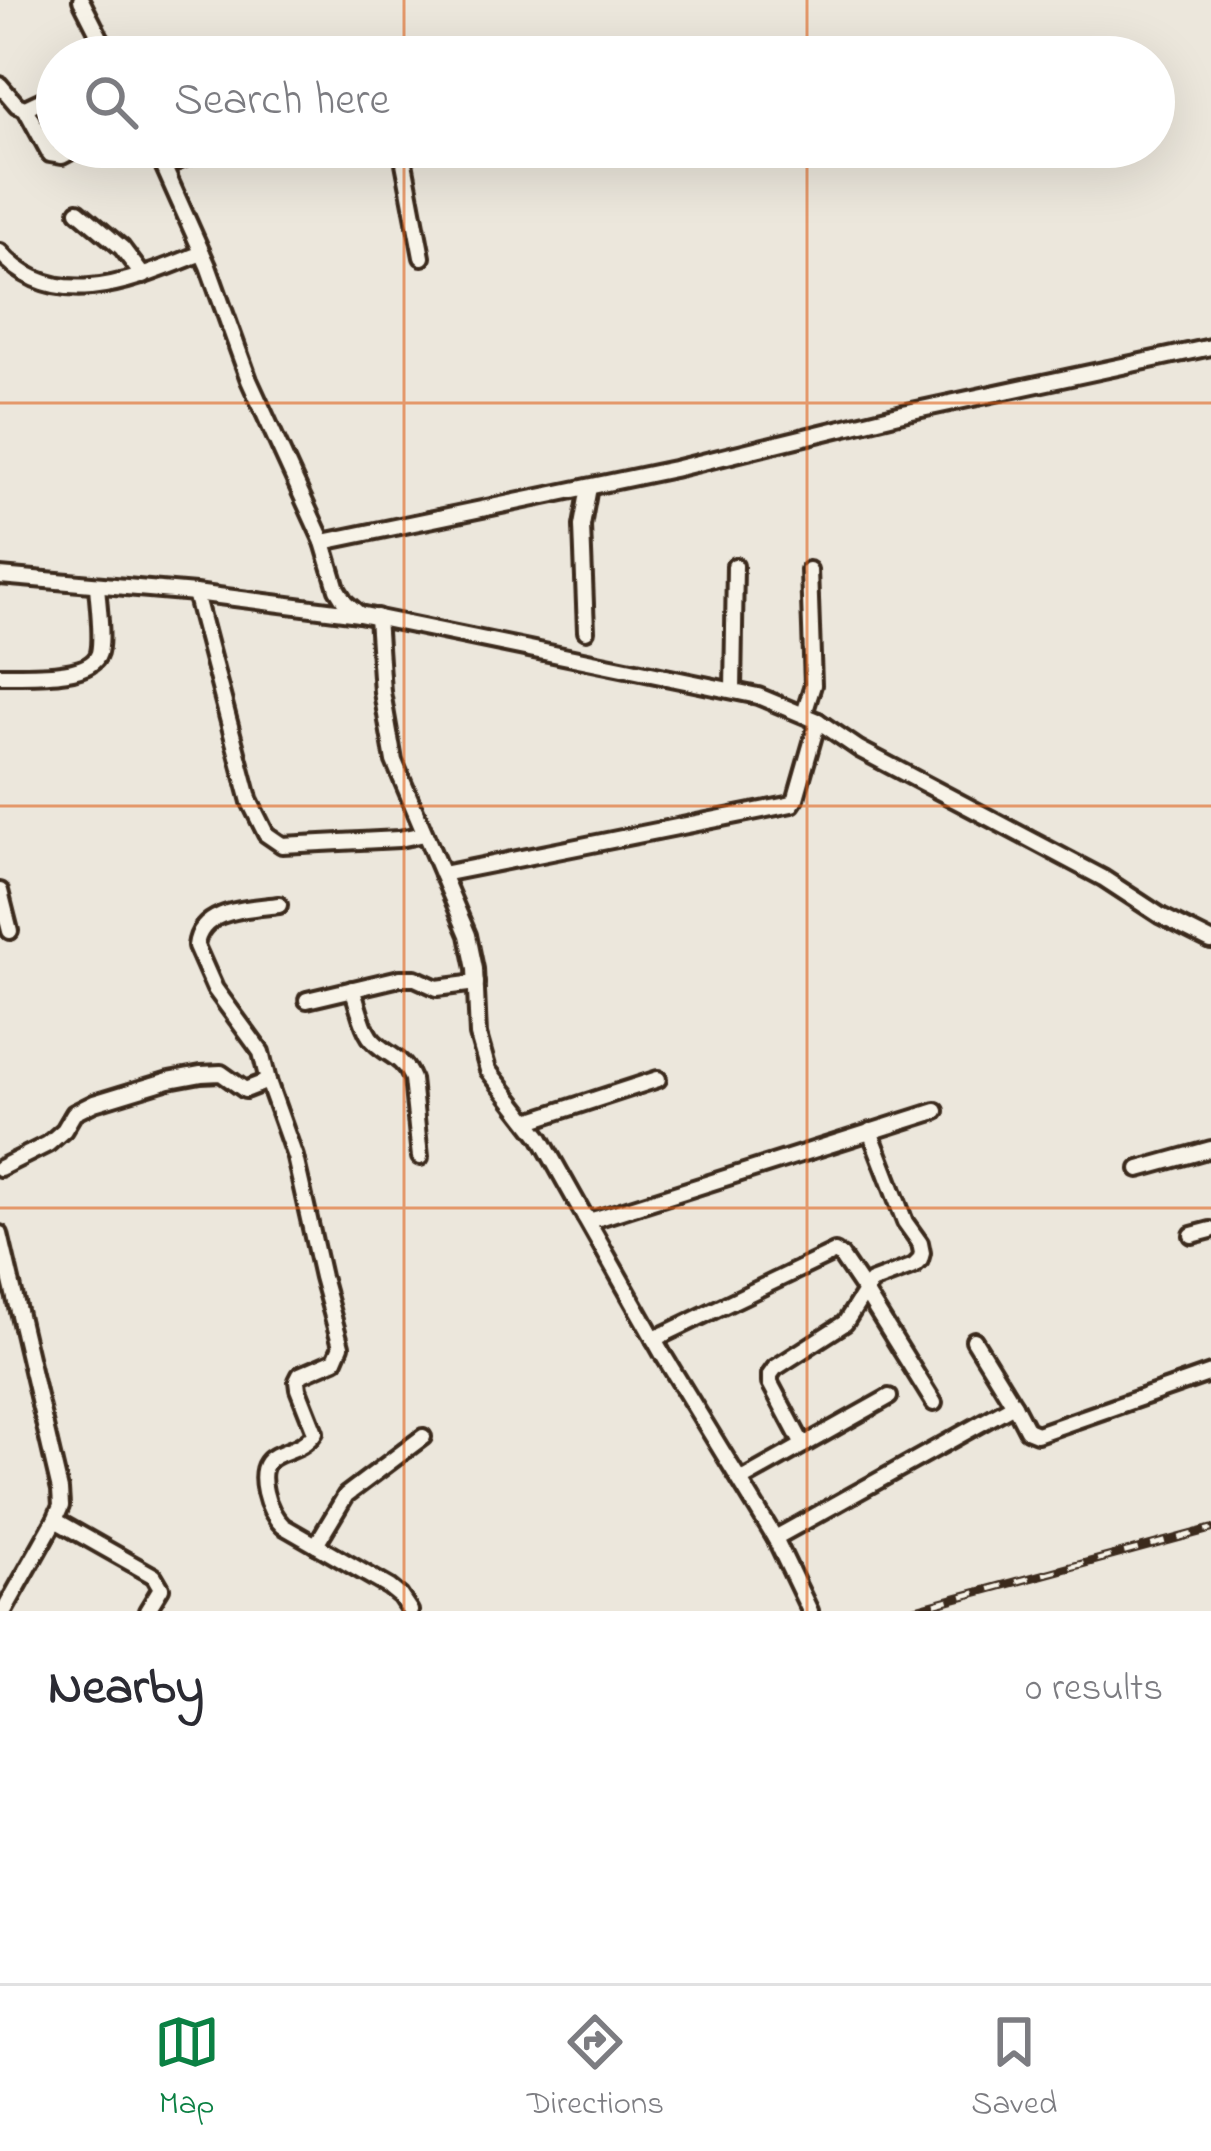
<!DOCTYPE html>
<html lang="en">
<head>
<meta charset="utf-8">
<style>
	body { margin:0; font-family:"Indie Flower",sans-serif; background:#f7f7f7; color:#2b2b33 }
	.list { margin:0; padding:0; list-style:none }
	h2 { display:flex; justify-content:space-between; align-items:center; height:156px; margin:0; padding:0 48px; font-size:51px }
	h2 small { font-size:39px; font-weight:400; color:#7c7c81 }
	.icon { flex:none; width:66px; height:66px; fill:none; stroke:currentColor; stroke-width:2; stroke-linecap:round; stroke-linejoin:round }
	.map { position:relative; flex:none; width:1211px; height:1611px; overflow:hidden }
	.search { position:absolute; background:#fff; box-shadow:0 12px 48px #0002; left:36px; right:36px; top:36px; height:132px; display:flex; align-items:center; gap:30px; box-sizing:border-box; padding:0 42px; border-radius:66px; color:#7c7c81; font-size:45px }
	.sheet { height:372px; background:#fff }
	nav { display:flex; justify-content:space-around; align-items:center; box-sizing:border-box; height:168px; border-top:3px solid #e1e1e2; background:#fff; font-size:33px; color:#7c7c81 }
	nav a { display:grid; justify-items:center; gap:6px }
	nav .on { color:#0b8043 }
	.map>svg:first-child { display:block }
</style>
</head>
<body>
<div class="map">
<svg width="1211" height="1611" viewBox="0 0 1211 1611">
	<rect width="100%" height="100%" fill="#ece7dc"/>
	<filter id="ink" filterUnits="userSpaceOnUse"><feTurbulence type="fractalNoise" baseFrequency=".00833" numOctaves="2"/><feDisplacementMap in="SourceGraphic" scale="24" xChannelSelector="R" yChannelSelector="G"/><feConvolveMatrix kernelMatrix="1 2 1 2 8 2 1 2 1" color-interpolation-filters="sRGB"/></filter>
	<g filter="url(#ink)">
		<g fill="none" stroke-linecap="round" stroke-linejoin="round">
			<g stroke="#3b2a1e" stroke-width="22">
				<g id="minor">
					<polyline points="81,0 110,57"/>
					<polyline points="0,85 17,105 25,108 57,93"/>
					<polyline points="25,108 50,154 62,156 79,147"/>
					<polyline points="155,147 208,266 249,380 323,542 337,589 345,602 359,614 758,696 818,721 859,749 1103,878 1161,916 1211,941"/>
					<polyline points="401,147 422,257"/>
					<polyline points="164,167 211,147"/>
					<polyline points="78,211 122,248 143,276"/>
					<path d="M0,252C56,317 138,278 202,253"/>
					<polyline points="323,542 674,469 903,413 1211,347"/>
					<polyline points="0,576 195,593 359,614"/>
					<polyline points="195,593 250,802 266,834 282,845 399,839 424,834"/>
					<polyline points="377,617 382,692 394,761 468,935 475,969 478,1035 488,1070 540,1137 585,1217 592,1220 599,1218 936,1111"/>
					<polyline points="586,631 582,526 589,487"/>
					<path d="M0,675C23,674 91,680 99,653C103,636 98,603 97,585"/>
					<polyline points="733,690 735,566"/>
					<polyline points="804,714 813,685 809,570"/>
					<polyline points="442,874 792,804 796,798 818,721"/>
					<polyline points="0,891 10,931"/>
					<path d="M352,989C358,1004 361,1024 370,1037C383,1055 402,1054 412,1079L420,1157"/>
					<polyline points="307,1000 400,978 415,978 437,988 476,983"/>
					<path d="M268,1081L261,1052L215,989L196,946C200,908 250,909 279,905"/>
					<polyline points="529,1121 658,1079"/>
					<path d="M0,1168L48,1144L64,1130L74,1113L94,1103L169,1080L201,1074L221,1073L245,1090L268,1081L295,1157L322,1277L341,1346L335,1360L300,1375L297,1381L298,1389L315,1432C295,1462 254,1442 265,1492C268,1506 273,1516 283,1526L389,1587L400,1596L410,1611"/>
					<polyline points="1139,1169 1211,1149"/>
					<polyline points="585,1217 662,1353 775,1538 810,1611"/>
					<polyline points="0,1234 60,1490 61,1506 55,1520 4,1611"/>
					<polyline points="1192,1235 1211,1230"/>
					<polyline points="654,1339 835,1252 841,1256 864,1290 934,1403"/>
					<polyline points="1014,1405 1027,1430 1037,1434 1211,1373"/>
					<polyline points="803,1445 770,1383 770,1375 775,1368 845,1323 871,1282 914,1266 920,1260 922,1253 920,1243 905,1222 870,1131"/>
					<polyline points="741,1480 889,1397"/>
					<polyline points="55,1520 154,1576 161,1588 147,1611"/>
					<polyline points="775,1538 1014,1405 974,1340"/>
					<polyline points="316,1545 346,1495 423,1437"/>
				</g>
			</g>
			<use href="#minor" stroke="#f7f3e8" stroke-width="14"/>
			<g stroke="#3b2a1e" stroke-width="9">
				<polyline id="rail" points="908,1611 1211,1529"/>
			</g>
			<use href="#rail" stroke="#f7f3e8" stroke-width="4.5" stroke-dasharray="14" stroke-linecap="butt"/>
		</g>
	</g>
	<path fill="none" stroke="#df570d" stroke-width="3" stroke-opacity="0.55" d="M404,0V57M807,0V57M404,147V1611M807,147V1611M0,403H1211M0,806H1211M0,1208H1211"/>
</svg>
<div class="search"><svg class="icon" aria-label="search" viewBox="0 0 24 24"><circle cx="10" cy="10" r="6"/><path d="M15 15l6 6"/></svg>Search here</div>
</div>
<section class="sheet">
<h2>Nearby<small>0 results</small></h2>
<ul class="list">
</ul>
</section>
<nav>
<a class="on"><svg class="icon" aria-label="map" viewBox="0 0 24 24"><path d="M3 6l6-2 6 2 6-2v14l-6 2-6-2-6 2zM9 4v14M15 6v14"/></svg>Map</a>
<a><svg class="icon" aria-label="directions" viewBox="0 0 24 24"><path d="M12 3l9 9-9 9-9-9zM9 14v-3h6M13 9l2 2-2 2"/></svg>Directions</a>
<a><svg class="icon" aria-label="saved" viewBox="0 0 24 24"><path d="M7 4h10v16l-5-4-5 4z"/></svg>Saved</a>
</nav>
</body>
</html>
